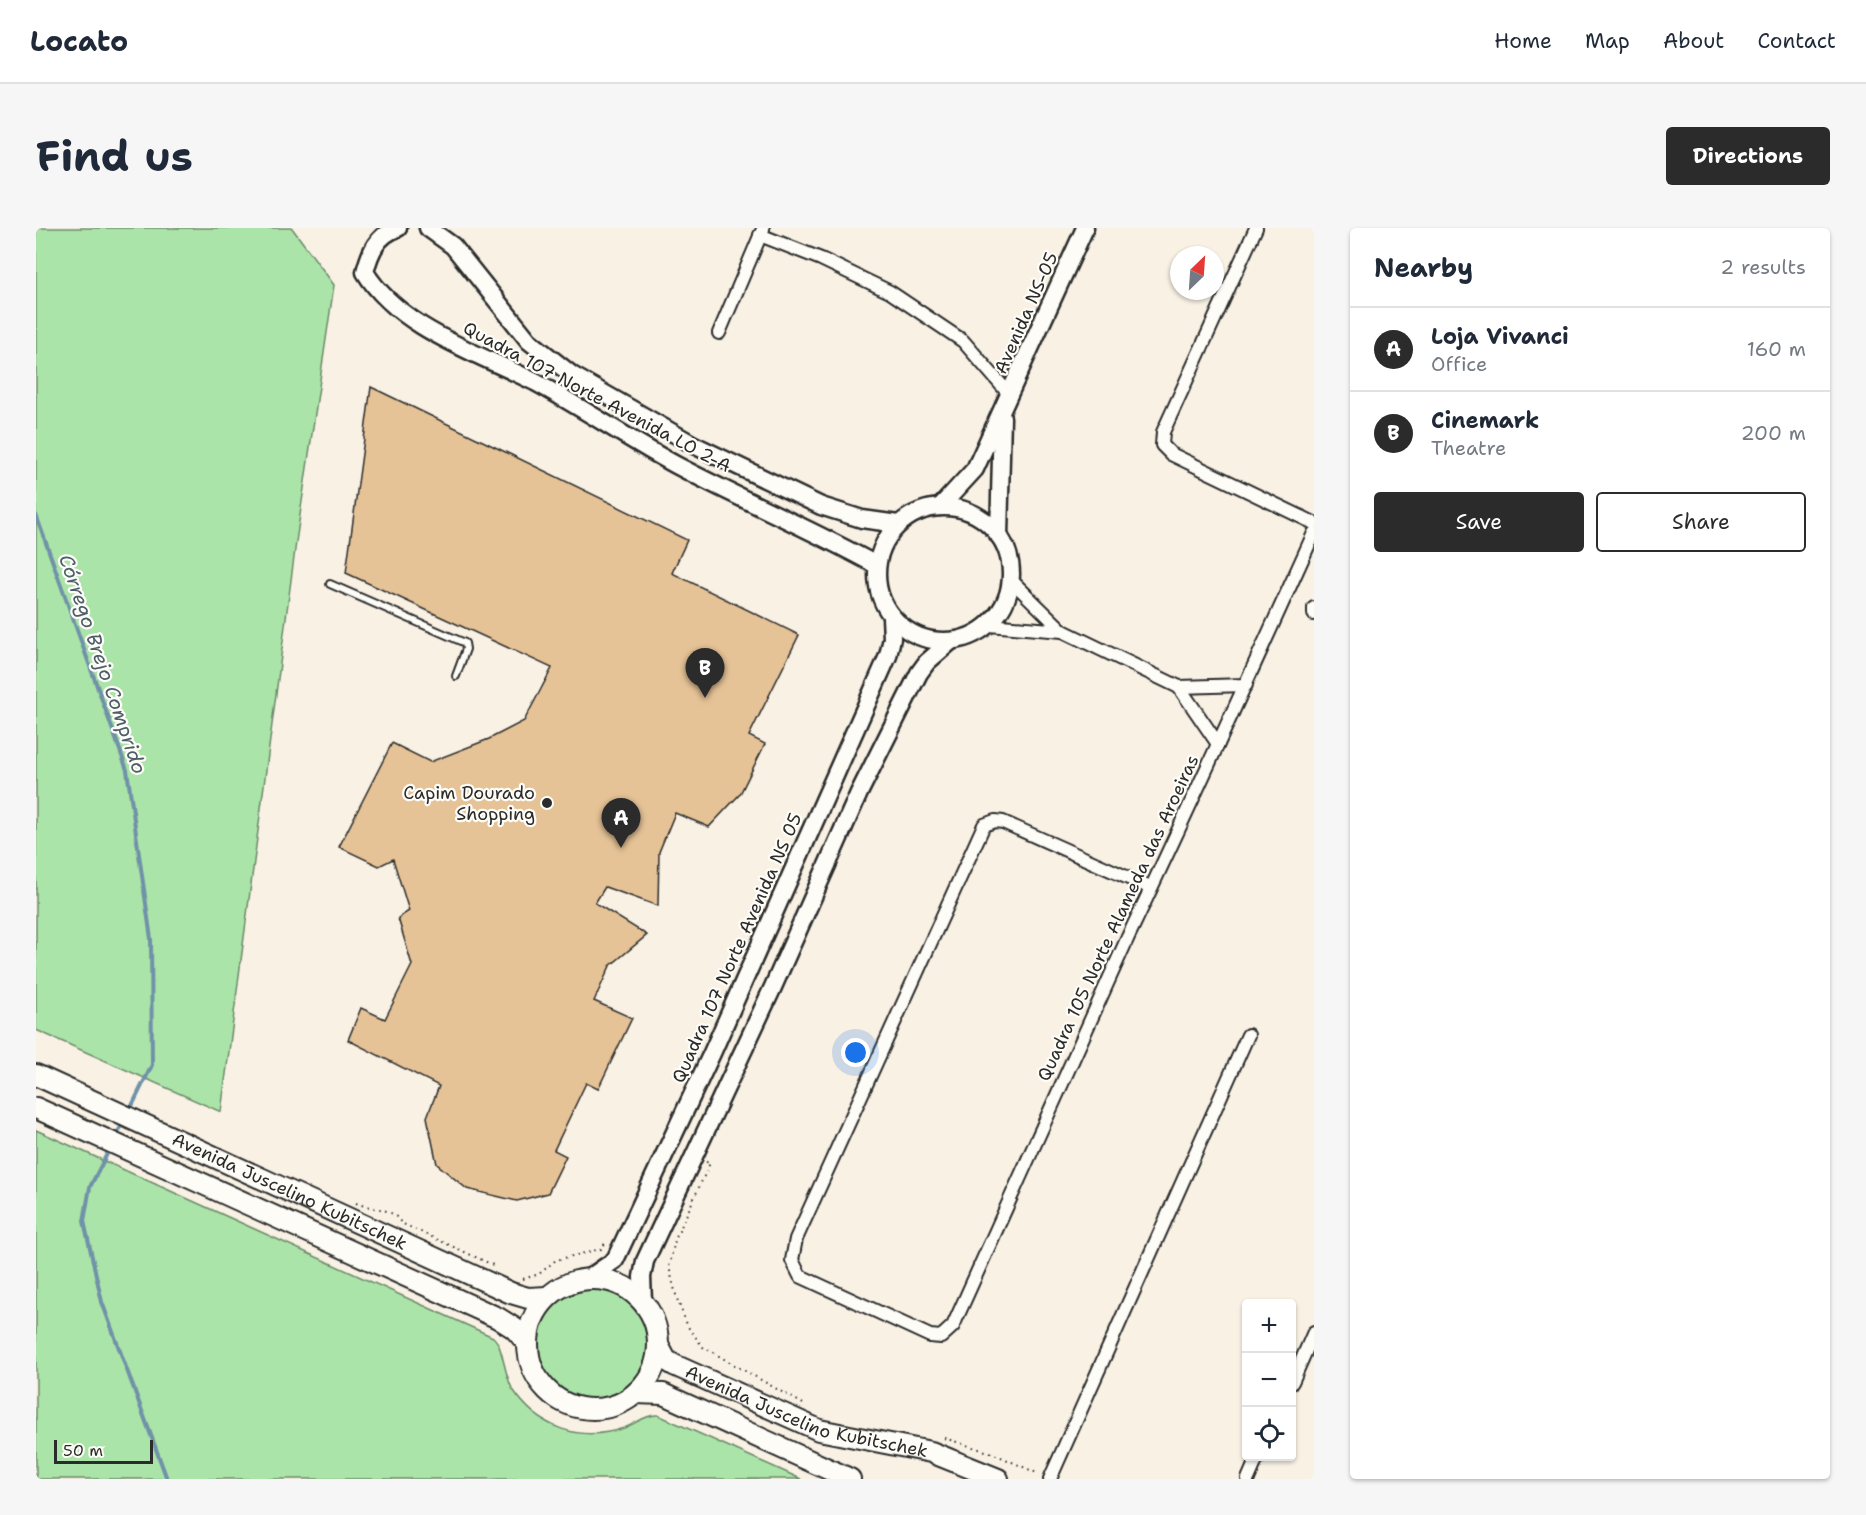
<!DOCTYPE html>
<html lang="en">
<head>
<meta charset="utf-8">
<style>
	body { margin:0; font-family:"Shantell Sans",sans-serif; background:#f6f6f7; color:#1f2937 }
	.controls { position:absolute; right:18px; bottom:18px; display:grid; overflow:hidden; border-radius:6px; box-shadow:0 2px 4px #0004 }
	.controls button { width:54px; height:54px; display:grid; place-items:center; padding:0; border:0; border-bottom:2px solid #e0e1e3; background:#fff; color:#1f2937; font:30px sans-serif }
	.compass { position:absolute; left:1134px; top:18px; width:54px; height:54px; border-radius:50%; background:#fff; box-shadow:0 2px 4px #0004; rotate:25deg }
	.scale { position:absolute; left:18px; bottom:15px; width:99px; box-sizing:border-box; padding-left:6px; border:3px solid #2b2b2b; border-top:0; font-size:16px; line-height:21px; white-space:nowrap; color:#2b2b2b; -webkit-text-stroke:4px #fdfcf7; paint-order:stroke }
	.you { position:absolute; left:820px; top:825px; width:21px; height:21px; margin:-15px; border:4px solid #fff; border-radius:50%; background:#1a73e8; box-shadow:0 0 0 9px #1a73e833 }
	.badge { display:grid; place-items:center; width:39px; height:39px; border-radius:50%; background:#2b2b2b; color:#fff; font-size:20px; font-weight:700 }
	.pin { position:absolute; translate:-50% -50px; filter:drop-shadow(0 2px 3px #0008) }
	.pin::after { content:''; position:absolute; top:32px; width:21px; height:18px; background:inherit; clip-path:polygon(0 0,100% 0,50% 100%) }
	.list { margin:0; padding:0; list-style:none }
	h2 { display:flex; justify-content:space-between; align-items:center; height:78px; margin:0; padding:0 24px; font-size:26px }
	h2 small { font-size:20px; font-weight:400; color:#747a83 }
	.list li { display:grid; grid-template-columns:39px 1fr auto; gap:18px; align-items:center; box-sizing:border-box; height:84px; padding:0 24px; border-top:2px solid #e0e1e3 }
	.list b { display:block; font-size:22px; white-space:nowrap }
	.list p { margin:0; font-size:20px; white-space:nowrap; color:#747a83 }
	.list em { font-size:20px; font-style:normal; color:#747a83 }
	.actions { display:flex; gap:12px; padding:18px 24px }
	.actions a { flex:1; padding:14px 0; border:2px solid #2b2b2b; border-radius:6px; text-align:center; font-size:21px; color:#2b2b2b }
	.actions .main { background:#2b2b2b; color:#fff }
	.icon { flex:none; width:33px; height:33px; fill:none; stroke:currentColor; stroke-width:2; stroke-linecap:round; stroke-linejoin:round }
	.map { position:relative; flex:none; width:1278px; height:1251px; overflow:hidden; border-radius:6px }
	header { display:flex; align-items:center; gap:36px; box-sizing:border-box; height:84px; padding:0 30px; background:#fff; border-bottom:2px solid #e0e1e3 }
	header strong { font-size:28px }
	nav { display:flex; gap:33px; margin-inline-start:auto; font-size:21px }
	.intro { display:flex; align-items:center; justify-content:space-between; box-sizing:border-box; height:144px; padding:0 36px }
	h1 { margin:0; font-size:42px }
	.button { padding:15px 27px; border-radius:6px; background:#2b2b2b; color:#fff; font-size:21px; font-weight:700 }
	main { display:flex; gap:36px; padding:0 36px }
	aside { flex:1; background:#fff; border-radius:6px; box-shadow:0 2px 4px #0004 }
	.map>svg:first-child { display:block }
</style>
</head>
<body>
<header>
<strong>Locato</strong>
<nav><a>Home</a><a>Map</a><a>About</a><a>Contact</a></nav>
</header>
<div class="intro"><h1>Find us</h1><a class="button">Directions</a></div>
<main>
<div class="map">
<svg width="1278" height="1251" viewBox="0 0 1278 1251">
	<rect width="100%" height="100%" fill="#f8f1e4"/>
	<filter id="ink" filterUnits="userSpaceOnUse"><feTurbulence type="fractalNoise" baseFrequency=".0167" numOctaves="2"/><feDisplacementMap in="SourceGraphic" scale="12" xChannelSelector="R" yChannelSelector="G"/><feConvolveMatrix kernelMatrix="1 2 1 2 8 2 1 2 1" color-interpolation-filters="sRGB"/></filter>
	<g filter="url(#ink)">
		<g fill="#abe4a8" stroke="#6b886a" stroke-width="1.5">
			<polygon points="0,0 256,0 298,57 260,314 185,884 0,802"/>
			<path d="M0,902L457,1109C467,1117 468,1146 476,1160C502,1200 543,1215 588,1200C599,1196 611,1186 622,1187L765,1251H0Z"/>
			<circle cx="556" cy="1116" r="58"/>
		</g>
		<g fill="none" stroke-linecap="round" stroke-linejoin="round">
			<g stroke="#6f92a9" stroke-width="4">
				<polyline points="0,287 91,542 115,711 116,837 93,884"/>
				<polyline points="79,910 88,893"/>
				<polyline points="74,920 54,959 48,993 66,1074 131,1251"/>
			</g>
		</g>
		<polygon fill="#e6c397" stroke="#2b2b2b" stroke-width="1.5" points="335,159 651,312 636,345 763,407 713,508 729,516 704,566 673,599 639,585 623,624 622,678 569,659 559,675 611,707 574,738 558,773 596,790 562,861 550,855 518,922 530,928 512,965 481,973 431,961 401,936 391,889 403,858 312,812 325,780 349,791 376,737 362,690 373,683 357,631 343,638 303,619 356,515 394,534 453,511 488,493 516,440 310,345"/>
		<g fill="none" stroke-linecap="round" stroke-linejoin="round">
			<g stroke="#2b2b2b" stroke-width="10">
				<polyline id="lane" points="294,356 429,415 430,421 420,448"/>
			</g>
			<g stroke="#2b2b2b" stroke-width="16">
				<g id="street">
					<polyline points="1220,0 1127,204 1126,217 1135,226 1278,295"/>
					<polyline points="724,7 785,31 854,64 927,113 974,167"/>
					<polyline points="683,105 727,1"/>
					<polyline points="975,352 1027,403 1143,459 1210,457"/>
					<polyline points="1278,380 1278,386"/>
					<polyline points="953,397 1027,403"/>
					<polyline points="1143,459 1182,516"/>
					<path d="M1115,660L967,594L959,593L948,597L760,1011L756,1032L764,1048L894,1108L905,1109L917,1098L1092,709C1156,575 1217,440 1278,305"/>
					<polyline points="1256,1154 1278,1104"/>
					<polyline points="1014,1251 1212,807"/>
					<polyline points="1212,1251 1222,1228"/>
				</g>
			</g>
			<g stroke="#2b2b2b" stroke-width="21">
				<g id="secondary">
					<path d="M362,0C341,7 334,24 329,44C363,100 442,125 499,154C547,180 592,211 640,237C706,272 775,301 840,337"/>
					<polyline points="392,0 417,18 493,113 536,147 658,217 785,278 826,291 862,296"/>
					<circle cx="908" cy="346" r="67"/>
					<polyline points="904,279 939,241 1049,0"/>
					<polyline points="963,308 966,189"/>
					<polyline points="553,1050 579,1032 676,825 852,428 856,410 855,389"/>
					<polyline points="607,1074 606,1049 609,1033 737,759 823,565 883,445 891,434 914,414"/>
				</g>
			</g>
			<g stroke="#2b2b2b" stroke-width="24">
				<g id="primary">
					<path id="s1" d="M0,847L475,1065L492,1070L511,1069"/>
					<polyline points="0,880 462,1090 478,1100 491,1115"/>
					<circle cx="557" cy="1116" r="65"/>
					<path id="s2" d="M622,1117L630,1132L638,1137L783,1202L895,1224L962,1251"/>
					<polyline points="600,1165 627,1166 814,1251"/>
				</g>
			</g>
			<g stroke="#2b2b2b" stroke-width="2" stroke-dasharray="1.5 4.5" stroke-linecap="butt">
				<polyline points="670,934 674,935 639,1012 633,1039 641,1071 652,1099 667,1119 769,1177"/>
				<path d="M320,975C336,982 355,978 365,995L457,1037"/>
				<polyline points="487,1051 503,1046 520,1032 565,1021 570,1014"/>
				<polyline points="908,1210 956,1225 1003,1246"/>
			</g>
			<use href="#lane" stroke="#fdfcf7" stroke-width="6"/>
			<use href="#street" stroke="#fdfcf7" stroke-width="12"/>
			<use href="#secondary" stroke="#fdfcf7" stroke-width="16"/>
			<use href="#primary" stroke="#fdfcf7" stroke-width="20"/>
		</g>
	</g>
	<circle fill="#2b2b2b" stroke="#fdfcf7" stroke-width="2" cx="511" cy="575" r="6"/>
	<g text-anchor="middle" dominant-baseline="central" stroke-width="4.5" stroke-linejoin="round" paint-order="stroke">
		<g font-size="18" fill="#2b2b2b" stroke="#fdfcf7">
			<text transform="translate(990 85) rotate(-66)">Avenida NS-05</text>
			<text transform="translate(561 169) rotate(28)">Quadra 107 Norte Avenida LO 2-A</text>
			<text transform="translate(1082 690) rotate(-65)">Quadra 105 Norte Alameda das Aroeiras</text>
			<text transform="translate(701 720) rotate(-66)">Quadra 107 Norte Avenida NS 05</text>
			<text stroke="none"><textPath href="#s1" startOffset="279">Avenida Juscelino Kubitschek</textPath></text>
			<text stroke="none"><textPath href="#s2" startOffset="168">Avenida Juscelino Kubitschek</textPath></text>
		</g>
		<g font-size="18" fill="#2b2b2b" stroke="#fdfcf7" text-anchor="end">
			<text x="499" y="565">Capim Dourado<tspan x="499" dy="21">Shopping</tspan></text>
		</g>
		<g font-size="20" font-style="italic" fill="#4d5e6a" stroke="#fdfcf7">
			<text transform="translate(67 436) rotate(71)">Córrego Brejo Comprido</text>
		</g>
	</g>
</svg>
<div class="controls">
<button>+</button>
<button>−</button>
<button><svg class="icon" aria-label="locate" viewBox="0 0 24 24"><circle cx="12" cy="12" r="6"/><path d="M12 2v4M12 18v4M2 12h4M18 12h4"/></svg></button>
</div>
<svg class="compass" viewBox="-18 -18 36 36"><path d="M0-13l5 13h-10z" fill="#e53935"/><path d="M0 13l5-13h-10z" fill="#747a83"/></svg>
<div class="scale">50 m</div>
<div class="you"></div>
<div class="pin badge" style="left:585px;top:620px">A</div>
<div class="pin badge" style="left:669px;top:470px">B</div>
</div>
<aside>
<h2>Nearby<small>2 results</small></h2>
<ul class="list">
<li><span class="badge">A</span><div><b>Loja Vivanci</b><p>Office</p></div><em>160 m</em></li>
<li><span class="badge">B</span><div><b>Cinemark</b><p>Theatre</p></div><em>200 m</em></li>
</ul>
<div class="actions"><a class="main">Save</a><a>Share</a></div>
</aside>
</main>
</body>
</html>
